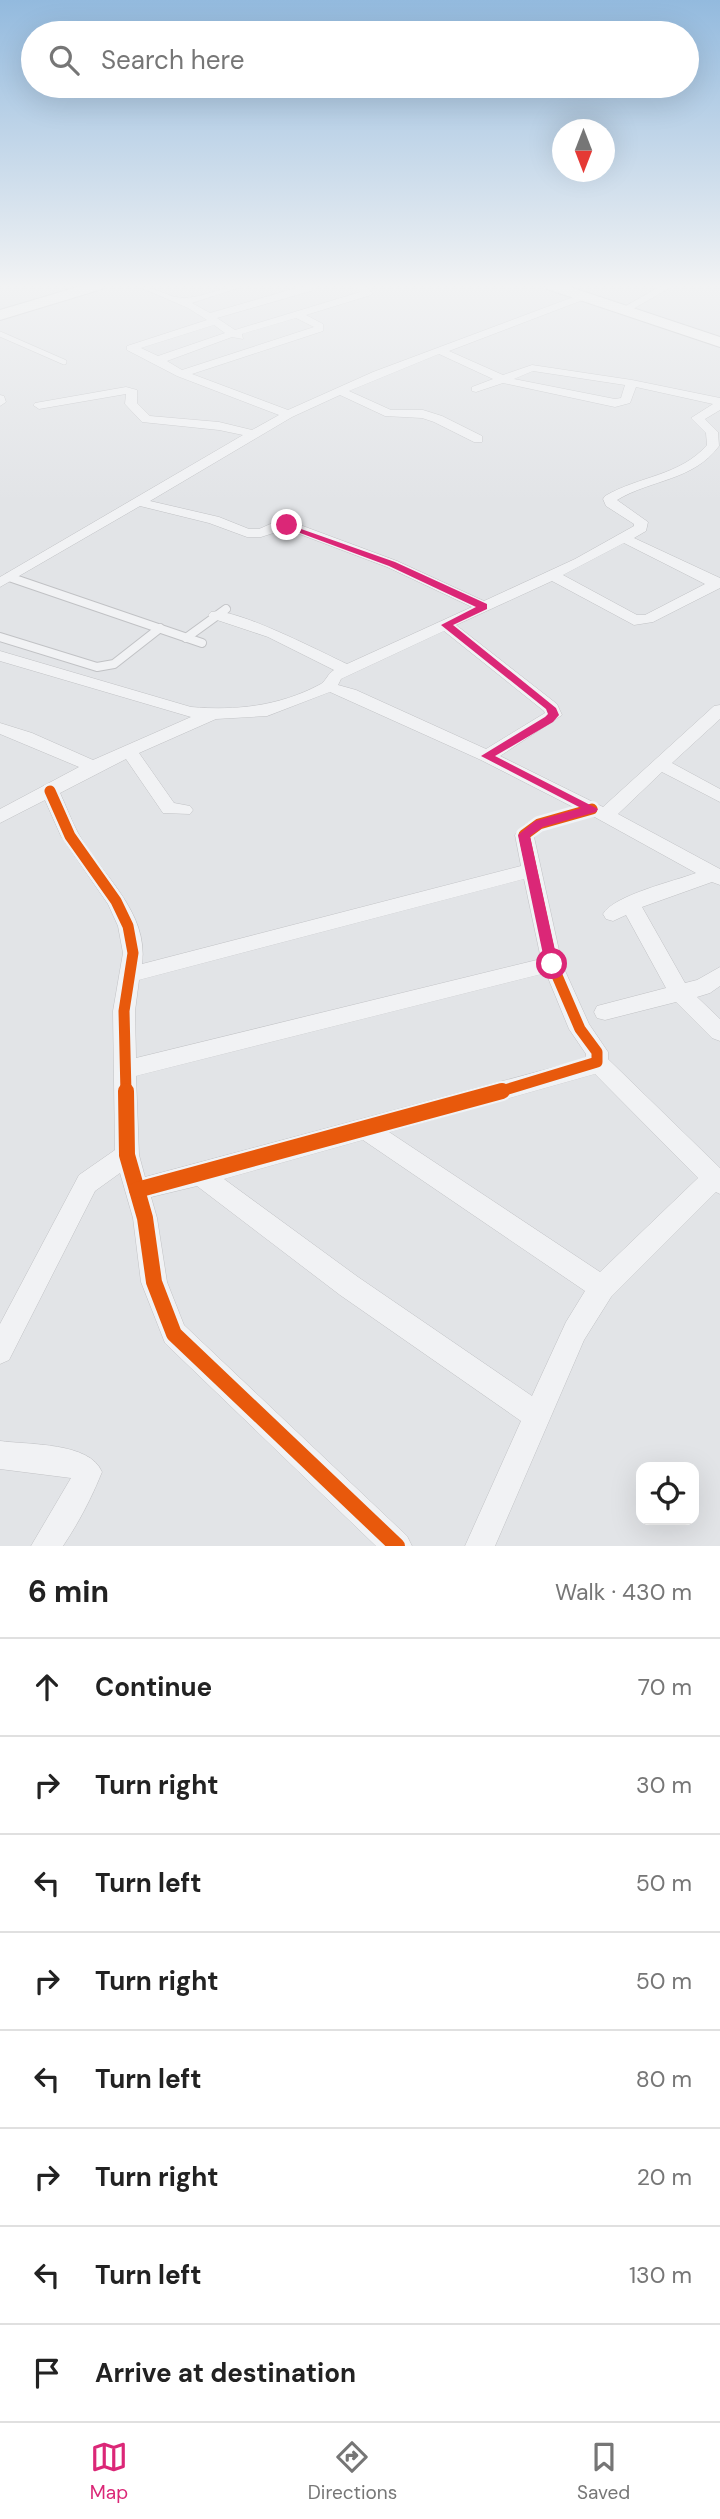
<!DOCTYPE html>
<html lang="en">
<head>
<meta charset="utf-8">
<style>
	body { margin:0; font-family:"DM Sans",sans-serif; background:#f2f2f2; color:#222 }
	.controls { position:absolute; right:21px; bottom:21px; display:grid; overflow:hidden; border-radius:14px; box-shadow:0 7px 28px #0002 }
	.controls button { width:63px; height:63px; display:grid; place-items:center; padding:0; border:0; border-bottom:2px solid #e0e0e0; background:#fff; color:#222; font:35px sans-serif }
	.compass { position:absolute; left:552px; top:119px; width:63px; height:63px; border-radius:50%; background:#fff; box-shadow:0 7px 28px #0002; rotate:180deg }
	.stop { position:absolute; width:21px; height:21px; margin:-16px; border:5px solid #db2777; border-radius:50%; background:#fff }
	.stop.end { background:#db2777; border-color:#fff; box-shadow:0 2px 7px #0008 }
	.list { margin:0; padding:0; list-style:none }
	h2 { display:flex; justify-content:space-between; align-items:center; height:91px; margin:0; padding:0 28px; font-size:30px }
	h2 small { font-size:23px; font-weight:400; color:#767676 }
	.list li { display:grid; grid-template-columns:46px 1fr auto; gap:21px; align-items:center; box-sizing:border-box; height:98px; padding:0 28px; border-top:2px solid #e0e0e0 }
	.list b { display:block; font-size:26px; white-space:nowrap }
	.list em { font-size:23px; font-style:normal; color:#767676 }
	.icon { flex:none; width:38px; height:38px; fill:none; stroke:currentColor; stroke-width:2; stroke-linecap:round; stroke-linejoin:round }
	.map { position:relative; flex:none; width:720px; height:1546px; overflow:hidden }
	.search { position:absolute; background:#fff; box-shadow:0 7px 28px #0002; left:21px; right:21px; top:21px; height:77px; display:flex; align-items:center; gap:18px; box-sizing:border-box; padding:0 24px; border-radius:38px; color:#767676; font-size:26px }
	.sheet { height:875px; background:#fff }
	nav { display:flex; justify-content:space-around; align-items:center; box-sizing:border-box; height:98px; border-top:2px solid #e0e0e0; background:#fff; font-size:19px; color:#767676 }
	nav a { display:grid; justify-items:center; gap:4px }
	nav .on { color:#db2777 }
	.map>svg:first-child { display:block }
</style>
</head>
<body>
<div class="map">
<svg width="720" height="1546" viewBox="0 0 720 1546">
	<rect width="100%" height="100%" fill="#e2e4e7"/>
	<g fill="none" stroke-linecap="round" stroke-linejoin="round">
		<g stroke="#c1c2c5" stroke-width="6">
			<polyline id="service-far1" points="0,334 64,362"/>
		</g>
		<g stroke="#c1c2c5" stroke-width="10">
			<g id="service">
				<polyline points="9,577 202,643"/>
				<polyline points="0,637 97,667 114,664 160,628"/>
				<polyline points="186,638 226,609"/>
			</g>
		</g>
		<g stroke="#c1c2c5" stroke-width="1">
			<g id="minor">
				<path d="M137,286C154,286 171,299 185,298C205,297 223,286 244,286L192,303L210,313L303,286H313L311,291L217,318L235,330L360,292L354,286H365L372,293L371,295L306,315L323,324V331L192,374L288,410L373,372L584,293L589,296L588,298L449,351L503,375L532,365L632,380L720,398V410L705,419L718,432L719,446C693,481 652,479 617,500L648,522L646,531L634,538L720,578V588L653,622L634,625L552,581L456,625L557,704L562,715L500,756L603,807L714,706L720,705V719L672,763L720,789V802L662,772L618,814L720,869V885L712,882L642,907L685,983L697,980L720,967V986L710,993L697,997L720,1019V1041L712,1038L676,1002L605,1020L597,1018L594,1012L597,1006L666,988L626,915L613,921L606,919L603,914C614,895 675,881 696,873L591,815L545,828L534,837L562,964L589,1024L608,1052V1059L720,1168V1194L716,1192L611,1297L584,1340L495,1546H465L521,1421L340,1295L197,1186L151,1197L157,1218L167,1282L184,1325L407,1536L412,1546H376L165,1343L141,1282L133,1218L120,1173L95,1191L9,1360L0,1364V1324L79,1175L115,1150L113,1011L123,953L118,926L108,904L61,836L45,800L0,823V809L79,767L0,734V723L32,733L93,760L191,717L0,661V651L191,707C236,711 279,706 319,685C326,682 327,674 334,670L268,637L211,618L208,615L211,612C233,606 323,653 347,664L472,607L387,567L286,529L261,537H247L209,523L140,506L0,587V577L243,435L219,430L142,422L125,404L126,394L39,409L33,405L35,403L126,387L137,390V403L150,416L219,422L252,430L279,415L177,376L127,350V346L207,320L188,308ZM296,318L314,327L182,370L167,361L232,337L243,339L242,334ZM214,325L225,333L158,356L141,348ZM439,354L493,379L472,387V391L476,392L503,383L615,407L630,403L636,387L713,404L691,418L706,433L707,445C680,476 639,476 605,496L603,499L606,506L634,524V526L575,559L484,601L397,561L292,522H275L259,529H249L219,517L150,501L292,417L340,395L385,416L422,418L434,422L474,442H482V436L442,416L423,410H391L349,391ZM533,371L625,385L621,398L615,399L514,379ZM624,543L705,584L645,615H637L563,575ZM444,631L544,711L545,713L486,749L356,690L338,685L341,679ZM330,692L481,760L575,808C555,813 528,816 515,835L521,866L142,964C149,911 101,875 78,833C71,820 66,806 60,793L126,759L163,813L190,814L193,810L190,806L174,803L139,753L216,719L267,716ZM524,879L541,959L136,1058L135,1011L139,980ZM546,973L569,1029L586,1054L585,1059L145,1177L139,1155L136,1076ZM595,1074L698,1178L600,1272L389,1132ZM363,1140L585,1291L566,1322L532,1396L358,1277L224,1179Z"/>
				<polygon points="661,286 673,286 633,309 624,307"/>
				<polygon points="0,395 4,396 6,402 0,406"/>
				<path d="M0,1441C29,1445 90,1442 102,1472C91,1499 79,1522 63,1546H31L71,1478L0,1469Z"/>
			</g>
		</g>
		<g stroke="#c1c2c5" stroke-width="2">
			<g id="secondary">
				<polygon points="81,286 104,286 102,289 0,320 0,310"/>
				<polygon points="545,286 567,286 720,337 720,347 547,289"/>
			</g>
		</g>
		<use href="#service-far1" stroke="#f1f2f4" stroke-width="5"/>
		<use href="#service" stroke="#f1f2f4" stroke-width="8"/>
		<use href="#minor" fill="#f1f2f4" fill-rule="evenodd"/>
		<use href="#secondary" fill="#f6f6f6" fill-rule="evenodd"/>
		<g stroke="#f0f3f6" stroke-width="16">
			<g id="cycleway-far1">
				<polyline points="50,791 70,836 116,901 128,926 133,953 124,1011 126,1093"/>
				<polyline points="495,1093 597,1062 597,1052 580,1029 552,964 524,835 539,824 592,809"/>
			</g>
		</g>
		<g stroke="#f0f3f6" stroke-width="20">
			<g id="cycleway">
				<polyline points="126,1091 127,1155 145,1218 154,1282 174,1334 397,1546"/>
				<polyline points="137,1190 502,1091"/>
			</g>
		</g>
		<use href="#cycleway-far1" stroke="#e8590c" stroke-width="11"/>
		<use href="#cycleway" stroke="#e8590c" stroke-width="16"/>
	</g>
	<linearGradient id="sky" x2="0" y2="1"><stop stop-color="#93bade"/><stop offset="0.57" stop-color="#f2f3f4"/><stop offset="1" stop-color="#f2f3f4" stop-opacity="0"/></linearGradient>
	<rect width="720" height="502" fill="url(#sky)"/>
	<polygon fill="#db2777" points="284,523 395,562 487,604 487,609 453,625 556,708 559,715 553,722 495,756 598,809 596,812 543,827 530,836 558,964 556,967 552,969 545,964 518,835 535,821 581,808 481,756 545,717 548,714 546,709 441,625 476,607 389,566 284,527"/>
</svg>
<div class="controls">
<button><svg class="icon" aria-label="locate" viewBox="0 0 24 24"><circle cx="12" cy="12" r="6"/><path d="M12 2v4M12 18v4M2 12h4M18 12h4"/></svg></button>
</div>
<svg class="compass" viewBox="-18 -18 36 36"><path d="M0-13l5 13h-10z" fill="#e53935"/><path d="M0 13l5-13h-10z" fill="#767676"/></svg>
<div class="stop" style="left:552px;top:964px"></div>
<div class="stop end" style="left:287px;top:525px"></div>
<div class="search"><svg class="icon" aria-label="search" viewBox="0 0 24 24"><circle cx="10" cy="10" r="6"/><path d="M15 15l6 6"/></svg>Search here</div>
</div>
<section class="sheet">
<h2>6 min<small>Walk · 430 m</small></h2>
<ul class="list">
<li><svg class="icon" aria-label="ahead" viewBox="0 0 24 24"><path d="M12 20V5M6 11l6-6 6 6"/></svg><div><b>Continue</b></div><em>70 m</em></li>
<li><svg class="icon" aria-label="right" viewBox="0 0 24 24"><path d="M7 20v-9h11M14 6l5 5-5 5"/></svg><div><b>Turn right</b></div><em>30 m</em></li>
<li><svg class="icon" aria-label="left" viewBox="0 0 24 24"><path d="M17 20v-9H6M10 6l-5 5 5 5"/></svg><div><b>Turn left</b></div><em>50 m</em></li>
<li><svg class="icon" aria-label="right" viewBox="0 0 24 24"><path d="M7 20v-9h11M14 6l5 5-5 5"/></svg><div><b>Turn right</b></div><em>50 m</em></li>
<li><svg class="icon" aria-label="left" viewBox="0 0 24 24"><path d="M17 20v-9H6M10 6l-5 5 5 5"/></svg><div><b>Turn left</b></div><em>80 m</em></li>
<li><svg class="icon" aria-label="right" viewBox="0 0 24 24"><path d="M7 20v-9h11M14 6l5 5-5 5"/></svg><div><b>Turn right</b></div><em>20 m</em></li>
<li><svg class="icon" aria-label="left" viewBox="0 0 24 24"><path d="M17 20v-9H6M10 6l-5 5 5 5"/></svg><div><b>Turn left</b></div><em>130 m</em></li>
<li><svg class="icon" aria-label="arrive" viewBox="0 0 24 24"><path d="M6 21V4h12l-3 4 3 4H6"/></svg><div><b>Arrive at destination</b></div></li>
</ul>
</section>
<nav>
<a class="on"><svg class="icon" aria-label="map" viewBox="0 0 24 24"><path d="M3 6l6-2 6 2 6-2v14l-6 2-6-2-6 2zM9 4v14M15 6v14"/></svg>Map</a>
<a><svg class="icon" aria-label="directions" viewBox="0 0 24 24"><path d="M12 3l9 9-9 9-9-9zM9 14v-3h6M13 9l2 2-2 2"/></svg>Directions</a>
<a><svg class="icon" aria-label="saved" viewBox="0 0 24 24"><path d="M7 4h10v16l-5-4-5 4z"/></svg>Saved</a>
</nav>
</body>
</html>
